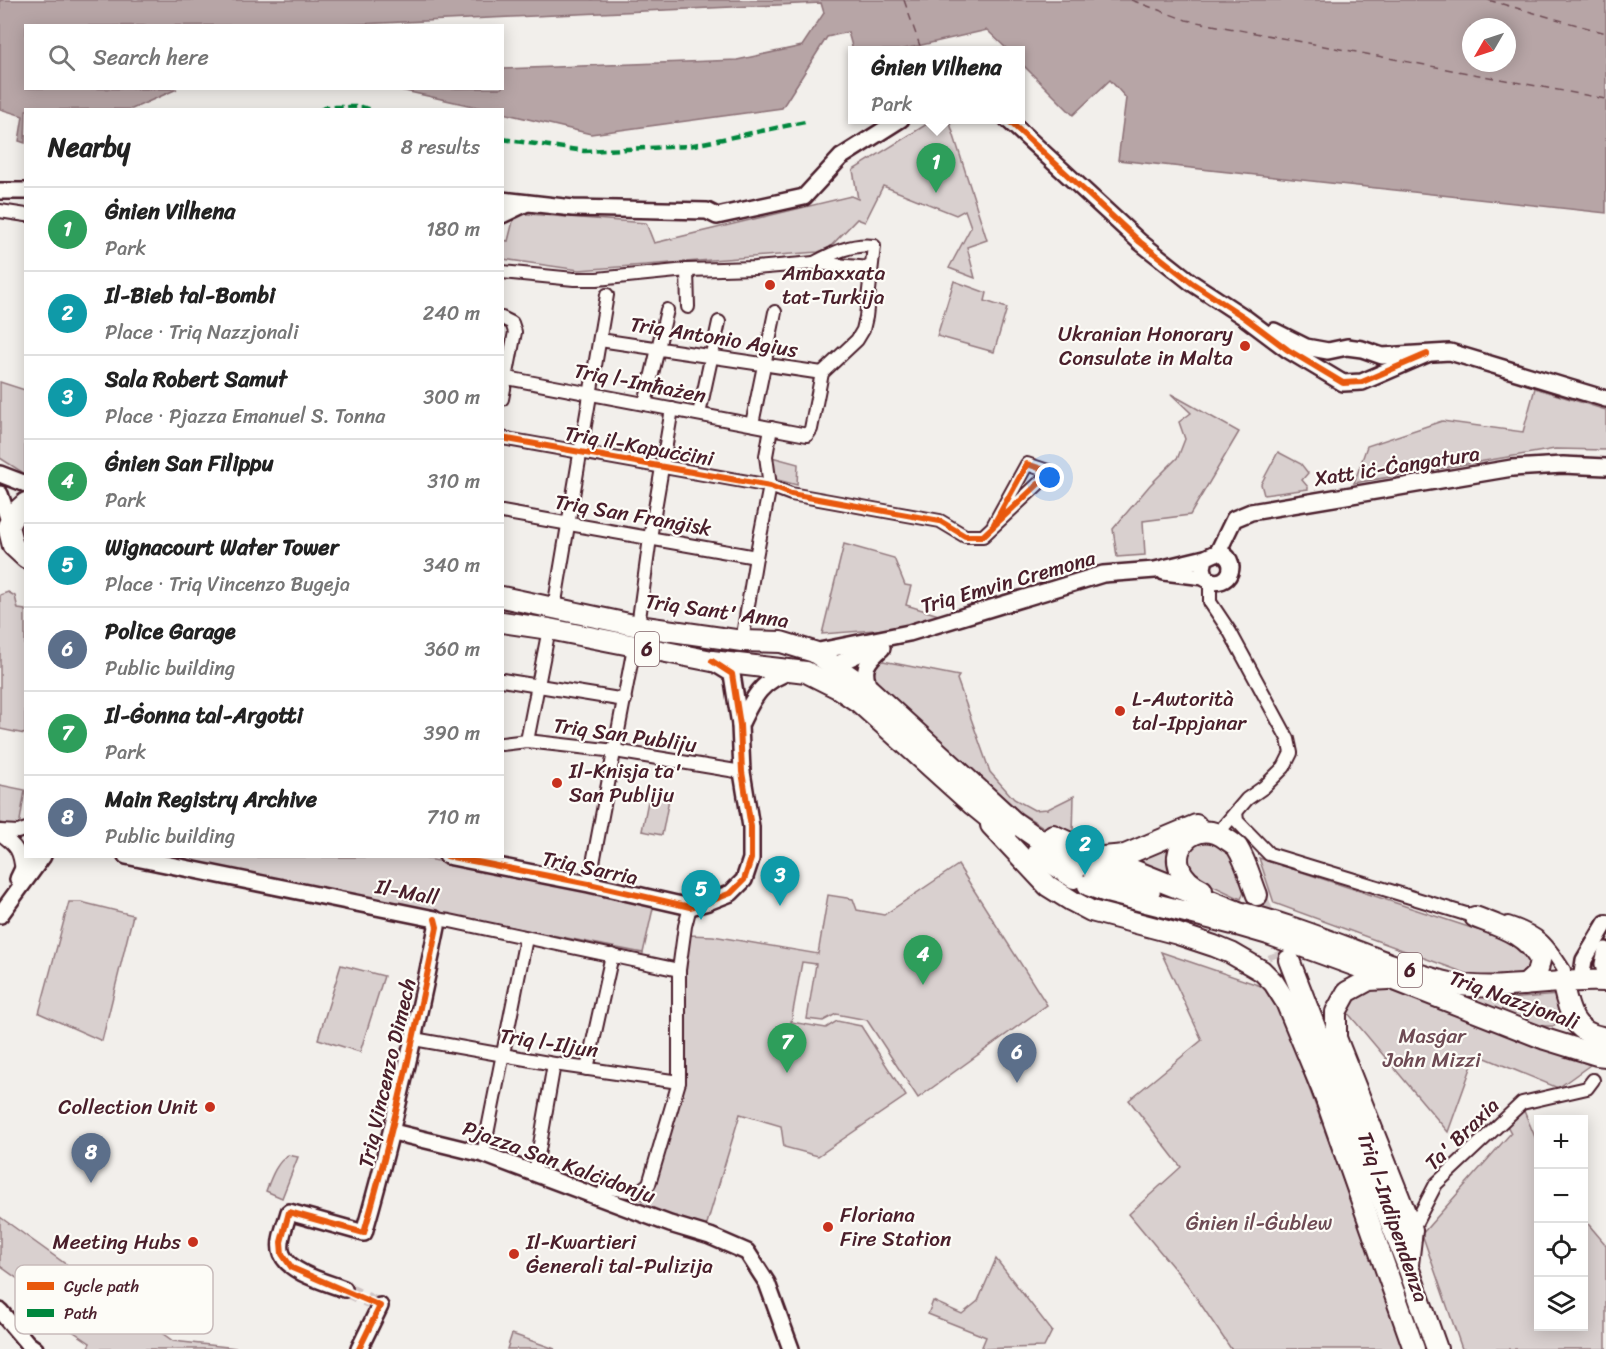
<!DOCTYPE html>
<html lang="en">
<head>
<meta charset="utf-8">
<style>
	body { margin:0; font-family:Sriracha,sans-serif; background:#f2f2f2; color:#222 }
	.controls { position:absolute; right:18px; bottom:18px; display:grid; overflow:hidden; border-radius:0px; box-shadow:0 3px 15px #0003 }
	.controls button { width:54px; height:54px; display:grid; place-items:center; padding:0; border:0; border-bottom:2px solid #e0e0e0; background:#fff; color:#222; font:30px sans-serif }
	.compass { position:absolute; left:1462px; top:18px; width:54px; height:54px; border-radius:50%; background:#fff; box-shadow:0 3px 15px #0003; rotate:231deg }
	.you { position:absolute; left:1050px; top:478px; width:21px; height:21px; margin:-15px; border:4px solid #fff; border-radius:50%; background:#1a73e8; box-shadow:0 0 0 9px #1a73e833 }
	.badge { display:grid; place-items:center; width:39px; height:39px; border-radius:50%; background:#d93025; color:#fff; font-size:20px; font-weight:700 }
	.pin { position:absolute; translate:-50% -50px; filter:drop-shadow(0 2px 3px #0008) }
	.pin::after { content:''; position:absolute; top:32px; width:21px; height:18px; background:inherit; clip-path:polygon(0 0,100% 0,50% 100%) }
	.popup { position:absolute; left:848px; top:46px; width:177px; height:78px; box-sizing:border-box; display:grid; place-content:center; border-radius:0px; background:#fff; filter:drop-shadow(0 2px 4px #0005); font-size:20px; white-space:nowrap; color:#767676 }
	.popup b { font-size:22px; color:#222 }
	.popup::after { content:''; position:absolute; left:50%; top:100%; margin-left:-12px; border:12px solid transparent; border-top-color:#fff }
	.list { margin:0; padding:0; list-style:none }
	h2 { display:flex; justify-content:space-between; align-items:center; height:78px; margin:0; padding:0 24px; font-size:26px }
	h2 small { font-size:20px; font-weight:400; color:#767676 }
	.list li { display:grid; grid-template-columns:39px 1fr auto; gap:18px; align-items:center; box-sizing:border-box; height:84px; padding:0 24px; border-top:2px solid #e0e0e0 }
	.list b { display:block; font-size:22px; white-space:nowrap }
	.list p { margin:0; font-size:20px; white-space:nowrap; color:#767676 }
	.list em { font-size:20px; font-style:normal; color:#767676 }
	.icon { flex:none; width:33px; height:33px; fill:none; stroke:currentColor; stroke-width:2; stroke-linecap:round; stroke-linejoin:round }
	.map { position:relative; flex:none; width:1606px; height:1349px; overflow:hidden }
	.search { position:absolute; background:#fff; box-shadow:0 3px 15px #0003; left:24px; top:24px; width:480px; height:66px; display:flex; align-items:center; gap:15px; box-sizing:border-box; padding:0 21px; border-radius:0px; color:#767676; font-size:22px }
	.panel { position:absolute; background:#fff; box-shadow:0 3px 15px #0003; left:24px; top:108px; width:480px; height:750px; border-radius:0px }
	.map>svg:first-child { display:block }
</style>
</head>
<body>
<div class="map">
<svg width="1606" height="1349" viewBox="0 0 1606 1349">
	<rect width="100%" height="100%" fill="#f2efeb"/>
	<filter id="ink" filterUnits="userSpaceOnUse"><feTurbulence type="fractalNoise" baseFrequency=".0167" numOctaves="2"/><feDisplacementMap in="SourceGraphic" scale="12" xChannelSelector="R" yChannelSelector="G"/><feConvolveMatrix kernelMatrix="1 2 1 2 8 2 1 2 1" color-interpolation-filters="sRGB"/></filter>
	<g filter="url(#ink)">
		<g fill="#d9d0cf" stroke="#92787d" stroke-width="1.5">
			<polygon points="935,119 949,120 987,240 967,247 975,278 949,268 971,227 965,210 956,215 883,186 865,222 857,219 829,248 818,252 579,270 503,259 503,240 508,241 515,213 646,223 654,243 851,196 858,199 853,170"/>
			<polygon points="954,281 987,293 985,301 1007,308 994,352 937,336"/>
			<polygon points="0,382 25,390 25,474 0,458"/>
			<polygon points="1535,388 1606,410 1606,450 1555,449 1354,483 1367,446 1442,421 1523,432"/>
			<polygon points="1171,394 1239,432 1190,515 1143,521 1145,555 1117,557 1113,529 1150,485 1178,457 1185,439 1179,422 1191,413"/>
			<polygon points="1278,452 1301,464 1308,473 1302,480 1308,487 1308,489 1264,495 1261,484"/>
			<polygon points="768,456 798,464 797,485 774,479"/>
			<polygon points="844,544 894,558 905,585 911,586 906,605 942,616 902,628 822,634"/>
			<polygon points="8,592 15,596 18,609 25,610 25,734 0,729 0,595"/>
			<polygon points="873,659 959,676 957,679 990,772 1014,799 1034,810 1048,809 1074,796 1073,835 1043,827 1021,813 867,673"/>
			<polygon points="0,785 25,790 19,827 0,823"/>
			<polygon points="649,796 669,799 662,835 642,831"/>
			<polygon points="1196,839 1221,840 1235,857 1246,886 1241,899 1192,876 1184,852"/>
			<polygon points="1181,840 1183,884 1132,866 1136,859"/>
			<polygon points="154,857 418,857 654,904 643,953"/>
			<polygon points="1259,858 1508,940 1531,956 1527,974 1476,977 1274,903"/>
			<polygon points="958,865 1047,1005 918,1098 867,1020 836,1014 823,1021 807,1019 816,964 802,962 791,1022 826,1028 837,1021 861,1026 906,1096 818,1156 784,1147 781,1126 740,1114 706,1227 677,1219 621,1199 623,1195 643,1200 650,1196 681,1088 688,935 713,936 818,954 828,895 853,899 857,910 884,915"/>
			<polygon points="69,902 81,902 133,915 102,1041 39,1013"/>
			<polygon points="1161,952 1273,990 1405,1349 1231,1349 1187,1284 1129,1214 1181,1167 1129,1100 1202,1040"/>
			<polygon points="341,965 384,976 360,1052 318,1039"/>
			<polygon points="1382,983 1590,1065 1558,1088 1476,1054 1448,1132 1347,1012 1357,992"/>
			<polygon points="1435,989 1508,999 1559,995 1563,1018 1553,1026 1536,1026"/>
			<polygon points="1524,1111 1538,1144 1538,1326 1584,1326 1584,1219 1606,1245 1606,1349 1462,1349 1422,1234 1511,1133 1505,1122"/>
			<path d="M288,1155L298,1157L282,1198L266,1191C271,1178 276,1163 288,1155Z"/>
			<polygon points="0,1217 173,1341 246,1349 87,1349 90,1343 53,1318 49,1321 46,1319 54,1305 0,1266"/>
			<polygon points="996,1259 1052,1331 1044,1347 981,1349 986,1337 928,1314 933,1301 962,1314 978,1301"/>
			<polygon points="512,1334 555,1349 507,1349"/>
		</g>
		<path fill="#b7a5a6" stroke="#8b6f75" stroke-width="1.5" fill-rule="evenodd" d="M0,0H1606V213L1118,160L1126,98L1110,80L1073,115L1020,62V50H1008L987,30L900,50H853L848,32L827,37L782,108L591,134L503,113L502,110L486,109L396,89L502,88L503,69L737,60L802,46L824,13L821,3L338,25L26,26V88L177,89L132,109L26,110L25,143L19,141L23,116L0,109ZM1471,27H1507V63H1471Z"/>
		<g fill="none" stroke-linecap="round" stroke-linejoin="round">
			<g stroke="#704e56" stroke-width="1.5" stroke-dasharray="8 6" stroke-linecap="butt">
				<polyline points="904,0 920,46"/>
				<polyline points="1131,0 1186,20 1606,99"/>
				<polyline points="1488,0 1606,33"/>
			</g>
			<polyline stroke="#d0c5c5" stroke-width="15" stroke-dasharray="15 8" stroke-linecap="butt" points="344,1289 380,1306"/>
			<polyline stroke="#d0c5c5" stroke-width="20" stroke-dasharray="20 10" stroke-linecap="butt" points="1257,895 1279,957"/>
			<g stroke="#4a1f2b" stroke-width="16">
				<g id="minor">
					<polyline points="0,211 26,215"/>
					<polyline points="687,270 688,307"/>
					<polyline points="502,272 574,279 597,279 687,270 755,268 814,263"/>
					<polyline points="502,318 512,323 515,332 502,399"/>
					<polyline points="600,340 822,373"/>
					<path d="M502,377L807,435L811,429L822,373L857,340L863,330L866,317L874,246C852,243 833,253 814,263L870,268"/>
					<polyline points="645,404 667,310"/>
					<polyline points="699,414 719,322"/>
					<polyline points="752,424 775,312"/>
					<polyline points="502,438 770,486 791,494 940,521 965,536 983,536 1051,472 1027,464 994,524"/>
					<polyline points="502,512 756,557"/>
					<polyline points="1210,582 1210,602 1230,632 1288,739 1291,753 1284,767 1264,787 1247,799 1224,826"/>
					<polyline points="554,608 607,295"/>
					<polyline points="638,626 650,538 672,409"/>
					<polyline points="742,641 756,557 770,486 766,456 771,428"/>
					<polyline points="502,680 625,700"/>
					<polyline points="527,741 549,629"/>
					<polyline points="502,744 527,741 615,751 742,772"/>
					<polyline points="1236,812 1237,821 1269,854 1479,918"/>
					<polyline points="0,831 18,832 26,829"/>
					<path d="M0,834C17,846 20,851 22,872"/>
					<polyline points="589,884 634,647"/>
					<polyline points="435,919 450,921 679,970"/>
					<path d="M1508,923C1539,933 1547,943 1564,970L1562,981"/>
					<polyline points="414,1039 554,1064 679,1082"/>
					<polyline points="587,1069 612,955"/>
					<polyline points="483,1154 526,938"/>
					<polyline points="535,1173 554,1064"/>
					<path d="M601,1199L605,1188C616,1187 626,1193 636,1191C641,1191 645,1186 649,1184L679,1082V970L685,926L690,907"/>
					<polyline points="1412,1230 1436,1184 1522,1103 1587,1088 1593,1080"/>
				</g>
			</g>
			<g stroke="#4a1f2b" stroke-width="20">
				<g id="tertiary">
					<polyline points="1007,119 1140,242 1192,283 1244,317 1288,350 1343,383 1362,382 1427,354"/>
					<polyline points="0,191 26,191"/>
					<polyline points="502,200 573,208 707,211 717,216 804,197 841,157 901,119"/>
					<polyline points="502,215 527,203"/>
					<polyline points="1274,331 1306,347 1328,351 1347,347 1362,349 1382,356 1450,352 1606,399"/>
					<polyline points="0,474 26,484"/>
					<polyline points="0,494 9,521"/>
					<polyline points="1218,552 1234,519 1251,512 1512,468 1563,465 1606,467"/>
					<polyline points="1164,572 1204,577"/>
					<path d="M814,652L909,633L1103,574L1155,570L1205,558L1218,552C1241,558 1231,591 1206,579L1203,568L1205,558"/>
					<polyline points="835,665 870,649"/>
					<path d="M870,690C861,669 866,662 882,648"/>
					<path d="M740,725C753,698 761,680 792,671"/>
					<path d="M126,856L435,919L437,927C416,1030 393,1132 364,1233L289,1212C286,1224 277,1242 282,1254C289,1273 326,1282 344,1289"/>
					<polyline points="447,856 589,884 690,907 708,902 731,893 744,880 751,859 751,827 742,772 740,725 732,674 714,663"/>
					<polyline points="18,879 29,856"/>
					<polyline points="0,915 43,856"/>
					<polyline points="1606,950 1603,964 1606,977"/>
					<polyline points="1581,980 1584,960 1606,923"/>
					<polyline points="393,1132 483,1154 670,1224 710,1236 747,1252 767,1283 791,1349"/>
					<polyline points="0,1311 28,1344 35,1349"/>
					<polyline points="359,1349 380,1306"/>
				</g>
			</g>
			<g stroke="#4a1f2b" stroke-width="24">
				<g id="trunk">
					<polyline points="26,503 16,512 8,526 13,546 26,558"/>
					<polyline points="502,597 638,626 742,641 781,642 814,652 870,690 1014,822 1047,845 1082,865"/>
					<polyline points="502,622 549,629 712,661 806,672 838,688 860,703 973,805 1006,832"/>
					<polyline points="991,825 1048,886 1072,901 1091,911 1178,934 1214,946 1231,953 1262,971 1274,983 1286,1002 1327,1101"/>
					<polyline points="1053,835 1100,857 1236,911"/>
					<polyline points="1037,853 1074,878"/>
					<polyline points="1103,857 1125,855 1196,825"/>
					<polyline points="1095,873 1150,890"/>
					<polyline points="1088,885 1107,892 1237,925 1268,934 1392,979 1545,1039 1597,1055 1606,1056"/>
					<path d="M1202,890C1152,866 1190,812 1226,839C1229,841 1234,844 1237,847C1246,861 1251,880 1257,895"/>
					<path d="M1225,909C1277,920 1327,940 1377,959C1402,968 1429,980 1455,984C1506,992 1555,978 1606,981"/>
					<path d="M1475,917C1501,927 1527,934 1540,960L1537,974L1525,985"/>
					<polyline points="1289,960 1408,1267 1437,1349"/>
					<polyline points="1388,979 1369,980 1347,992 1336,1012 1336,1038 1412,1230 1408,1264"/>
					<path d="M1562,981C1568,1007 1571,1032 1602,1037"/>
					<polyline points="1323,1091 1414,1349"/>
				</g>
			</g>
			<use href="#minor" stroke="#fdfcf7" stroke-width="12"/>
			<use href="#tertiary" stroke="#fdfcf7" stroke-width="15"/>
			<use href="#trunk" stroke="#fdfcf7" stroke-width="20"/>
			<g stroke="#00873e" stroke-width="4.5" stroke-dasharray="9 4.5" stroke-linecap="butt">
				<polyline points="321,110 326,107 361,107 373,110"/>
				<polyline points="502,139 584,151 689,146 805,122"/>
			</g>
			<g stroke="#fdfcf7" stroke-width="10">
				<g id="cycleway">
					<polyline points="1007,119 1140,242 1192,283 1244,317 1288,350 1343,383 1362,382 1427,354"/>
					<polyline points="502,438 770,486 791,494 940,521 965,536 983,536 1051,472 1027,464 994,524"/>
					<polyline points="447,856 589,884 690,907 708,902 731,893 744,880 751,859 751,827 742,772 740,725 732,674 712,661"/>
					<path d="M359,1349L380,1306L292,1268L282,1254L281,1242L289,1212L364,1233C393,1132 416,1030 437,927L435,919"/>
				</g>
			</g>
			<use href="#cycleway" stroke="#e8590c" stroke-width="6"/>
		</g>
	</g>
	<g fill="#c8321e" stroke="#fdfcf7" stroke-width="2">
		<circle cx="770" cy="285" r="6"/>
		<circle cx="1245" cy="346" r="6"/>
		<circle cx="1120" cy="711" r="6"/>
		<circle cx="557" cy="783" r="6"/>
		<circle cx="210" cy="1107" r="6"/>
		<circle cx="828" cy="1227" r="6"/>
		<circle cx="193" cy="1242" r="6"/>
		<circle cx="514" cy="1254" r="6"/>
	</g>
	<g text-anchor="middle" dominant-baseline="central" stroke-width="4.5" stroke-linejoin="round" paint-order="stroke">
		<g fill="#fdfcf7" stroke="#806168" stroke-width="1.5">
			<rect x="635" y="632" width="24" height="34" rx="4.5"/>
			<rect x="1398" y="953" width="24" height="34" rx="4.5"/>
		</g>
		<g font-size="20" font-weight="bold" fill="#4a1f2b">
			<text x="647" y="649">6</text>
			<text x="1410" y="970">6</text>
		</g>
		<g font-size="21" fill="#4a1f2b" stroke="#fdfcf7" text-anchor="start">
			<text x="782" y="273">Ambaxxata<tspan x="782" dy="24">tat-Turkija</tspan></text>
			<text x="1233" y="334" text-anchor="end">Ukranian Honorary<tspan x="1233" dy="24">Consulate in Malta</tspan></text>
			<text x="1132" y="699">L-Awtorità<tspan x="1132" dy="24">tal-Ippjanar</tspan></text>
			<text x="569" y="771">Il-Knisja ta'<tspan x="569" dy="24">San Publiju</tspan></text>
			<text x="198" y="1107" text-anchor="end">Collection Unit</text>
			<text x="840" y="1215">Floriana<tspan x="840" dy="24">Fire Station</tspan></text>
			<text x="181" y="1242" text-anchor="end">Meeting Hubs</text>
			<text x="526" y="1242">Il-Kwartieri<tspan x="526" dy="24">Ġenerali tal-Pulizija</tspan></text>
		</g>
		<g font-size="21" fill="#4a1f2b" stroke="#fdfcf7">
			<text transform="translate(714 337) rotate(9)">Triq Antonio Agius</text>
			<text transform="translate(640 383) rotate(11)">Triq l-Imħażen</text>
			<text transform="translate(639 446) rotate(10)">Triq il-Kapuċċini</text>
			<text transform="translate(1397 466) rotate(-9)">Xatt iċ-Ċangatura</text>
			<text transform="translate(633 515) rotate(10)">Triq San Franġisk</text>
			<text transform="translate(1008 582) rotate(-16)">Triq Emvin Cremona</text>
			<text transform="translate(717 611) rotate(8)">Triq Sant' Anna</text>
			<text transform="translate(625 735) rotate(8)">Triq San Publiju</text>
			<text transform="translate(590 868) rotate(12)">Triq Sarria</text>
			<text transform="translate(407 892) rotate(11)">Il-Mall</text>
			<text transform="translate(1514 1000) rotate(20)">Triq Nazzjonali</text>
			<text transform="translate(549 1043) rotate(9)">Triq l-Iljun</text>
			<text transform="translate(387 1073) rotate(-77)">Triq Vincenzo Dimech</text>
			<text transform="translate(1462 1134) rotate(-44)">Ta' Braxia</text>
			<text transform="translate(559 1162) rotate(20)">Pjazza San Kalċidonju</text>
			<text transform="translate(1393 1217) rotate(71)">Triq l-Indipendenza</text>
		</g>
		<g font-size="21" fill="#6e4b54" stroke="#fdfcf7">
			<text x="1432" y="1036">Masġar<tspan x="1432" dy="24">John Mizzi</tspan></text>
			<text x="1259" y="1223">Ġnien il-Ġublew</text>
		</g>
	</g>
	<rect x="15" y="1265" width="198" height="69" rx="9" fill="#fdfcf7" stroke="#c7baba" stroke-width="1.5"/>
	<rect x="27" y="1282" width="27" height="8" fill="#e8590c"/>
	<rect x="27" y="1309" width="27" height="8" fill="#00873e"/>
	<g font-size="16" fill="#4a1f2b">
		<text x="64" y="1292">Cycle path</text>
		<text x="64" y="1319">Path</text>
	</g>
</svg>
<div class="controls">
<button>+</button>
<button>−</button>
<button><svg class="icon" aria-label="locate" viewBox="0 0 24 24"><circle cx="12" cy="12" r="6"/><path d="M12 2v4M12 18v4M2 12h4M18 12h4"/></svg></button>
<button><svg class="icon" aria-label="layers" viewBox="0 0 24 24"><path d="M12 4l9 5-9 5-9-5zM3 14l9 5 9-5"/></svg></button>
</div>
<svg class="compass" viewBox="-18 -18 36 36"><path d="M0-13l5 13h-10z" fill="#e53935"/><path d="M0 13l5-13h-10z" fill="#767676"/></svg>
<div class="you"></div>
<div class="pin badge" style="left:936px;top:193px;background:#2e9e5b">1</div>
<div class="popup"><b>Ġnien Vilhena</b>Park</div>
<div class="pin badge" style="left:1085px;top:875px;background:#0f9aa8">2</div>
<div class="pin badge" style="left:780px;top:906px;background:#0f9aa8">3</div>
<div class="pin badge" style="left:923px;top:985px;background:#2e9e5b">4</div>
<div class="pin badge" style="left:701px;top:920px;background:#0f9aa8">5</div>
<div class="pin badge" style="left:1017px;top:1083px;background:#5c6f8a">6</div>
<div class="pin badge" style="left:787px;top:1073px;background:#2e9e5b">7</div>
<div class="pin badge" style="left:91px;top:1183px;background:#5c6f8a">8</div>
<div class="search"><svg class="icon" aria-label="search" viewBox="0 0 24 24"><circle cx="10" cy="10" r="6"/><path d="M15 15l6 6"/></svg>Search here</div>
<section class="panel">
<h2>Nearby<small>8 results</small></h2>
<ul class="list">
<li><span class="badge" style="background:#2e9e5b">1</span><div><b>Ġnien Vilhena</b><p>Park</p></div><em>180 m</em></li>
<li><span class="badge" style="background:#0f9aa8">2</span><div><b>Il-Bieb tal-Bombi</b><p>Place · Triq Nazzjonali</p></div><em>240 m</em></li>
<li><span class="badge" style="background:#0f9aa8">3</span><div><b>Sala Robert Samut</b><p>Place · Pjazza Emanuel S. Tonna</p></div><em>300 m</em></li>
<li><span class="badge" style="background:#2e9e5b">4</span><div><b>Ġnien San Filippu</b><p>Park</p></div><em>310 m</em></li>
<li><span class="badge" style="background:#0f9aa8">5</span><div><b>Wignacourt Water Tower</b><p>Place · Triq Vincenzo Bugeja</p></div><em>340 m</em></li>
<li><span class="badge" style="background:#5c6f8a">6</span><div><b>Police Garage</b><p>Public building</p></div><em>360 m</em></li>
<li><span class="badge" style="background:#2e9e5b">7</span><div><b>Il-Ġonna tal-Argotti</b><p>Park</p></div><em>390 m</em></li>
<li><span class="badge" style="background:#5c6f8a">8</span><div><b>Main Registry Archive</b><p>Public building</p></div><em>710 m</em></li>
</ul>
</section>
</div>
</body>
</html>
